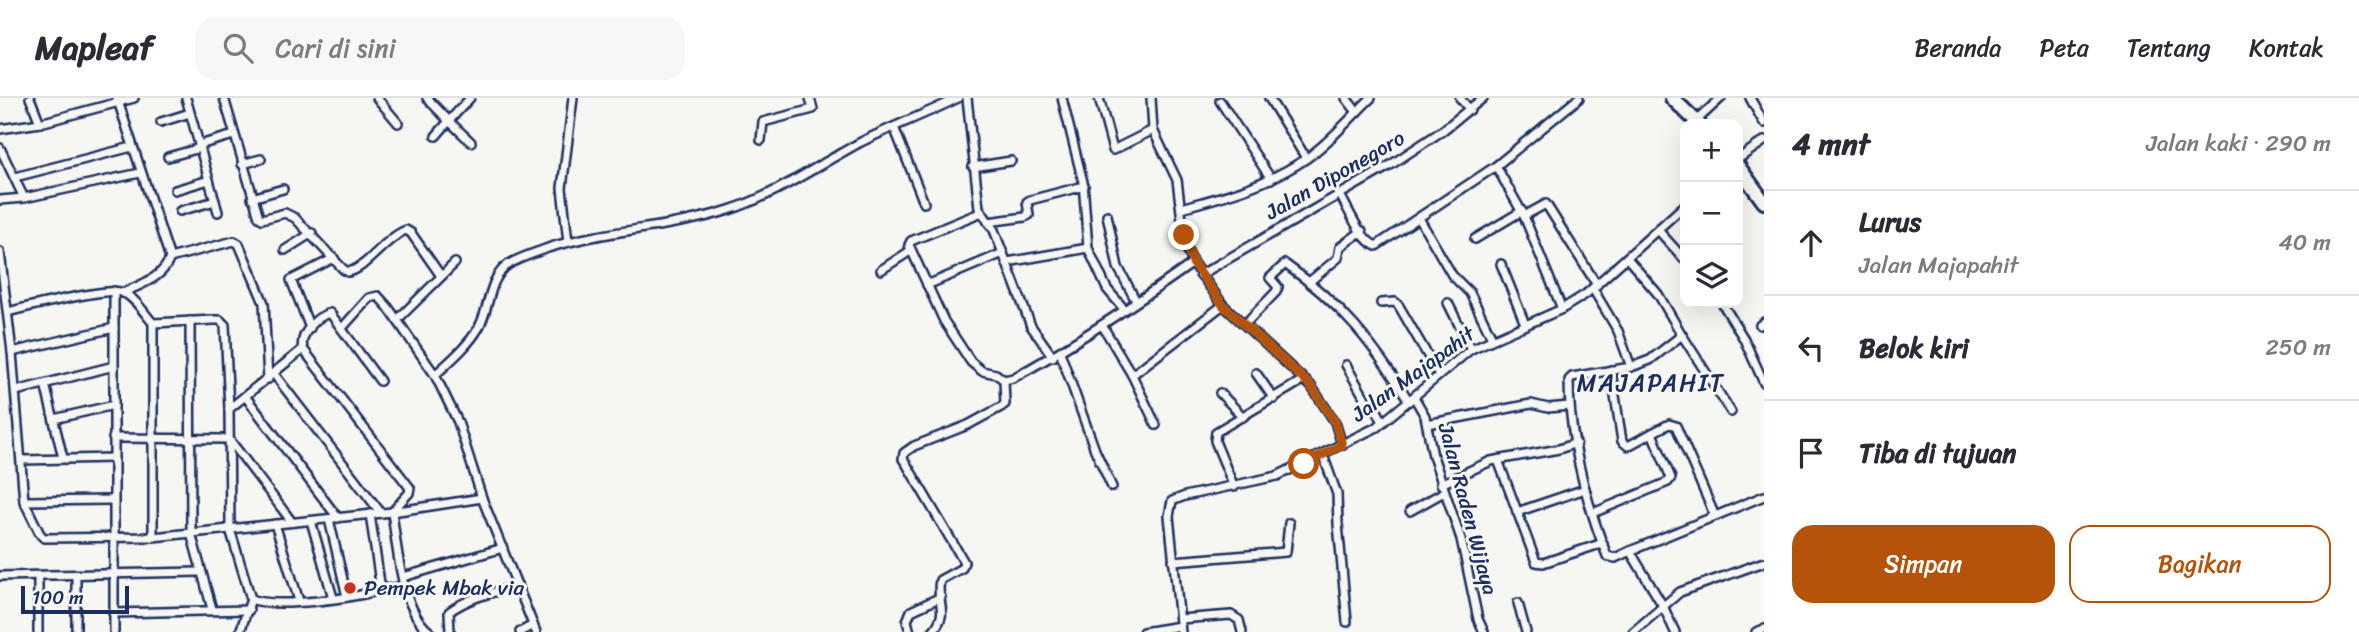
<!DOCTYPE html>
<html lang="id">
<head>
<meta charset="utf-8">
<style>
	body { margin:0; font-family:Sriracha,sans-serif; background:#f7f7f7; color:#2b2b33 }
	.controls { position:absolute; right:21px; top:21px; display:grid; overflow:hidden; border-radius:14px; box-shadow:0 7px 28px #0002 }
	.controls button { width:63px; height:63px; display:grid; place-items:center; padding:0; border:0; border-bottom:2px solid #e1e1e2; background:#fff; color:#2b2b33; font:35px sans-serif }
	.scale { position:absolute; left:21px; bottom:18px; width:108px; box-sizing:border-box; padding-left:7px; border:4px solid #1b2f5e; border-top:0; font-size:19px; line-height:24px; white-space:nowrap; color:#1b2f5e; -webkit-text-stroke:5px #f6f6f2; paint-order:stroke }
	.stop { position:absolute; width:21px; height:21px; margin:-16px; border:5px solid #b45309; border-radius:50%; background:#fff }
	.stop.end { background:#b45309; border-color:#fff; box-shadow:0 2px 7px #0008 }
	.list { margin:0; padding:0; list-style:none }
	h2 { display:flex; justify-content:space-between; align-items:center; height:91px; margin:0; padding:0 28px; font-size:30px }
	h2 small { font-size:23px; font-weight:400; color:#7c7c81 }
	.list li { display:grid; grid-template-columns:46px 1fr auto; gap:21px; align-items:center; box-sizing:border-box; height:105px; padding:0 28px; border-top:2px solid #e1e1e2 }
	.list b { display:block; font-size:26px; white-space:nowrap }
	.list p { margin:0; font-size:23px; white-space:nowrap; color:#7c7c81 }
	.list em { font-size:23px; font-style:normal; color:#7c7c81 }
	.actions { display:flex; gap:14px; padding:21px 28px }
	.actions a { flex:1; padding:16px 0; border:2px solid #b45309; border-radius:21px; text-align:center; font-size:24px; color:#b45309 }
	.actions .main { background:#b45309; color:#fff }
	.icon { flex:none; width:38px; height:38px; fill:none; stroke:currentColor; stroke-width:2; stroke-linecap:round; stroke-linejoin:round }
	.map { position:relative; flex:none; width:1764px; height:534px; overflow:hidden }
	header { display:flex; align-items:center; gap:42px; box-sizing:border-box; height:98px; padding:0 35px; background:#fff; border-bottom:2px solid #e1e1e2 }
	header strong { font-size:33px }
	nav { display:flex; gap:38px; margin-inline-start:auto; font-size:24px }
	.search { width:490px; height:63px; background:#f7f7f7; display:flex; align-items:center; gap:18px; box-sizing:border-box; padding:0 24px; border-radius:21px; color:#7c7c81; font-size:26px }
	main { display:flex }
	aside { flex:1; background:#fff }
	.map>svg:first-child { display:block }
</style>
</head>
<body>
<header>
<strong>Mapleaf</strong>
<div class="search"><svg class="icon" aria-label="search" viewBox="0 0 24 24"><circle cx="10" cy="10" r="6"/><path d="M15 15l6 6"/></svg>Cari di sini</div>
<nav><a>Beranda</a><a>Peta</a><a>Tentang</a><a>Kontak</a></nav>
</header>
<main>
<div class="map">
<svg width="1764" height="534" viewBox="0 0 1764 534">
	<rect width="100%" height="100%" fill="#f6f6f2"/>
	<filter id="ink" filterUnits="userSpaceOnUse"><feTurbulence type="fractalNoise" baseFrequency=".0143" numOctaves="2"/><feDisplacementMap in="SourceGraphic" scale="14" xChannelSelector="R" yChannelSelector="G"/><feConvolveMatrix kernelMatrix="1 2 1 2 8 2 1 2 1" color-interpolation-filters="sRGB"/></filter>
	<g filter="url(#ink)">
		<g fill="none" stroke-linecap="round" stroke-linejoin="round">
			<g stroke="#1b2f5e" stroke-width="12">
				<g id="minor">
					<polyline points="30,0 40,25"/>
					<path d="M117,0L170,160C163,180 141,186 123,195"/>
					<polyline points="186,0 218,114"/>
					<path d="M224,0L259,119L262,121L285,115L295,120L343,171L348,174C366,171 385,140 406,132L411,135L441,178"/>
					<polyline points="377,0 398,25"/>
					<polyline points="427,0 449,23 470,0"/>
					<polyline points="967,0 979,110 994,132 1031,228 1053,259"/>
					<polyline points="1062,0 1083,84 1088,150 1107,191 1124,211"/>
					<polyline points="1099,0 1113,52 1153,32"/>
					<polyline points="1151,0 1153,32 1177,82 1185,146 1193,165 1223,207 1311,288 1335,324 1342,347"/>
					<polyline points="1269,0 1306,60"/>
					<polyline points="1346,0 1357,14"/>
					<polyline points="1460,0 1470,12"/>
					<polyline points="1750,0 1764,25"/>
					<polyline points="1220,3 1271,81"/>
					<polyline points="1696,23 1721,0"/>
					<polyline points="161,24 190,15"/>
					<polyline points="894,29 924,105"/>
					<polyline points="0,31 40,25 134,0"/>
					<polyline points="436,38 449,23 471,44"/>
					<polyline points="761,42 763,24 813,11 810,0"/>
					<polyline points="199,47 234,37"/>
					<polyline points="0,50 24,100 140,75"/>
					<polyline points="168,59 200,50"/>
					<polyline points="1738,61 1764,43"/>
					<polyline points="242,66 261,61"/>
					<polyline points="1496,68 1524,118 1562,211"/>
					<polyline points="973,69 1011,63"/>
					<polyline points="15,79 132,49"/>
					<polyline points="175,92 209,82"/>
					<path d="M1340,97C1349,112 1360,141 1376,148L1496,68L1579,0"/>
					<polyline points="252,100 283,91"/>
					<polyline points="0,102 24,100"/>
					<path d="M1181,110C1225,98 1268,87 1307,60C1331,43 1350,20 1371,0"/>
					<polyline points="180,113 215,103"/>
					<polyline points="1107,117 1118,169 1136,203"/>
					<polyline points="1524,118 1546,106 1597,187"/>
					<polyline points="1419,120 1452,177 1470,195 1492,240"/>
					<polyline points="988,124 1025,119 1029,117 1027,104 1030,102 1084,88"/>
					<polyline points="1658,132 1685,162"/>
					<polyline points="1475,141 1522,113"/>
					<polyline points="568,144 562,90 573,0"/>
					<polyline points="285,152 312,135"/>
					<path d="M0,154L12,254L24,403L40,436L44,440L153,439L392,414L409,395L410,390L303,251C299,236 317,218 330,215L380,283"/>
					<polyline points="170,160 234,143 239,146 264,205 268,281"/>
					<path d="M1627,160L1658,196L1682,237L1650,262L1631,269L1572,279L1569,282C1569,341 1586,403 1607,458L1615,460L1630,453L1663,508L1675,534"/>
					<polyline points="1007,164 1088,150"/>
					<polyline points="1501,166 1525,226"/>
					<polyline points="881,172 910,153"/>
					<polyline points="1200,177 1389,68 1442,33 1483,0"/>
					<polyline points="1309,184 1338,160 1340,149 1362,133"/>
					<polyline points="927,187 1003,155"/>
					<polyline points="1593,191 1618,233 1631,269"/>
					<polyline points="114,193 114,534"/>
					<polyline points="1381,205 1395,204 1399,208 1439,277"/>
					<polyline points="1448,205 1471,251"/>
					<polyline points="1722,205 1744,241 1764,285"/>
					<path d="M8,214C26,209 107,190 121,194C134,198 144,215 153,225V439"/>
					<polyline points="397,222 455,165"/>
					<polyline points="190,223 191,435 212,511"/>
					<polyline points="153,225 214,222 220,222 225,227 229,311 230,431 251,501 240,534"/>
					<path d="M1245,226L1276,194L1278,189L1270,180L1285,166C1342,206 1373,246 1409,303"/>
					<polyline points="1102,227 1132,277 1223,207"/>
					<polyline points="1760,227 1764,224"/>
					<polyline points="343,229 369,200 378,198 388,209 435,277"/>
					<polyline points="310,230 291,182 334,160"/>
					<polyline points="1682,237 1731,314"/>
					<polyline points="12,254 114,230"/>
					<polyline points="1060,254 1095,352 1112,389"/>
					<polyline points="1346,267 1367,304 1375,309 1383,324"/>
					<polyline points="1256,275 1274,301"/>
					<polyline points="274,276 381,415"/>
					<polyline points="1132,277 1156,327"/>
					<path d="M1004,282L1013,280C1076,246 1135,206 1193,165"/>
					<polyline points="45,286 63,360"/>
					<polyline points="16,293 114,268"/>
					<polyline points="1220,295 1243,319"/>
					<polyline points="245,298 338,420"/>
					<polyline points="1414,299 1425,318 1433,358 1461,441 1478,521 1484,534"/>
					<polyline points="229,311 303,251"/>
					<polyline points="54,321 114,307"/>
					<polyline points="1427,326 1531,306 1548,310 1569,308"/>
					<polyline points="1652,335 1669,326 1676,328 1714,416"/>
					<polyline points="113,340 229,341 292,424"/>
					<polyline points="1323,357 1337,396 1338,426 1347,524"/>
					<polyline points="23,362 113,360"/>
					<polyline points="1498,362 1536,464 1543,465 1603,445"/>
					<polyline points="1441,386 1491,363 1559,351 1576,345"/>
					<polyline points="1234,389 1215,343 1216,334 1303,282"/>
					<polyline points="24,403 113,402"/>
					<polyline points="1410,413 1444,394"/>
					<polyline points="1517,414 1585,391"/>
					<polyline points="1593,415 1668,384 1671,380 1652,335 1628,348 1622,343 1611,272"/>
					<polyline points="329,421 347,499"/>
					<polyline points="311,423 333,500"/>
					<polyline points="275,426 299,503"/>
					<polyline points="1630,453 1764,398"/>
					<polyline points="1173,463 1286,454 1289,425"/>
					<polyline points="0,478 200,474"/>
					<polyline points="76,478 76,534"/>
					<polyline points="403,479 503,450"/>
					<polyline points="381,492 405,488"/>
					<path d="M251,501C276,511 353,500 381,492L370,416"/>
					<polyline points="1518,505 1526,534"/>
					<polyline points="113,515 249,512"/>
					<polyline points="1180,521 1231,517 1239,522 1242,534"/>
					<polyline points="38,534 38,479"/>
					<path d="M430,534C401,513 397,448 392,414L482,400"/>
					<path d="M450,534L449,514C469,499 494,494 518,488"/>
					<polyline points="520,534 533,527"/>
					<path d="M536,534L482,400L458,324L435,277C450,263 467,249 478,231C491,209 487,181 509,166C521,159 535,155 548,150C607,131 671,131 729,112C776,97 818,67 861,44C893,28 926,16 958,0"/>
					<polyline points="910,534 907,523 911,513 941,499"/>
					<path d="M932,534C951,513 935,505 940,482L962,470L964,464L907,367L903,361L904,355L914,348L968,327L1001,309L1005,306L1004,282L996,276L982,273L971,264L944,223L909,147L911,143L982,114"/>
					<polyline points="1143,534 1180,528"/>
					<polyline points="1181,534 1169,418 1172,403 1185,398 1277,378 1377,329 1471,251 1562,211 1586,196 1685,107"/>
					<polyline points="1633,534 1680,494 1764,464"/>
					<polyline points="1756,534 1764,531"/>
				</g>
			</g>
			<g stroke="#1b2f5e" stroke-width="18">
				<g id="trunk">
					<polyline points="1672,0 1699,26"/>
					<polyline points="1738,68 1764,104"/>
				</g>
			</g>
			<use href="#minor" stroke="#f6f6f2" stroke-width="7"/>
			<use href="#trunk" stroke="#f6f6f2" stroke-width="12"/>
		</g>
	</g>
	<g fill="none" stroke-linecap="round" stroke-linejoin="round" filter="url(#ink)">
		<polyline stroke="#b45309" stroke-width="9" points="1184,137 1193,165 1223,207 1311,288 1335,324 1342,347 1304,366"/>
	</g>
	<circle fill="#c8321e" stroke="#f6f6f2" stroke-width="2.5" cx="350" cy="490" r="7"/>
	<g text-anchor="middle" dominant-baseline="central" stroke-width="6" stroke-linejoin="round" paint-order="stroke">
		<g font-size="21" fill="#1b2f5e" stroke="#f6f6f2">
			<text transform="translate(1335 77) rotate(-30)">Jalan Diponegoro</text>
			<text transform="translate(1413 276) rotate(-36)">Jalan Majapahit</text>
			<text transform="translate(1468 411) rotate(75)">Jalan Raden Wijaya</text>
		</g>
		<g font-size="21" fill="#1b2f5e" stroke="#f6f6f2" text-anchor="start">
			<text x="364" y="490">Pempek Mbak via</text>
		</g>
		<g font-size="24" letter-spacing="2" fill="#1b2f5e" stroke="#f6f6f2">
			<text x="1651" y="285">MAJAPAHIT</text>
		</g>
	</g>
</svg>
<div class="controls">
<button>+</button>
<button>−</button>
<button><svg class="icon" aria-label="layers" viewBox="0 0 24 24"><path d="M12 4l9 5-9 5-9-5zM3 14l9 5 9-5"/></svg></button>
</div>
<div class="scale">100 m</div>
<div class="stop" style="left:1304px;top:366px"></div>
<div class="stop end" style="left:1184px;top:137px"></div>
</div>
<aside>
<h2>4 mnt<small>Jalan kaki · 290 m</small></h2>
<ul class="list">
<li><svg class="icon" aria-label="ahead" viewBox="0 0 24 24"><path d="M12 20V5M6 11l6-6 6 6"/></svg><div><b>Lurus</b><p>Jalan Majapahit</p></div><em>40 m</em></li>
<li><svg class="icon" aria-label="left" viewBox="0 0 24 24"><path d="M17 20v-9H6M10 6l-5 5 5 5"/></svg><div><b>Belok kiri</b></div><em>250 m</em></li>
<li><svg class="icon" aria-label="arrive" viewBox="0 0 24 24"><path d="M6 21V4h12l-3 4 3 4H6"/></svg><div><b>Tiba di tujuan</b></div></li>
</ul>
<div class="actions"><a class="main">Simpan</a><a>Bagikan</a></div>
</aside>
</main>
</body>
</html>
